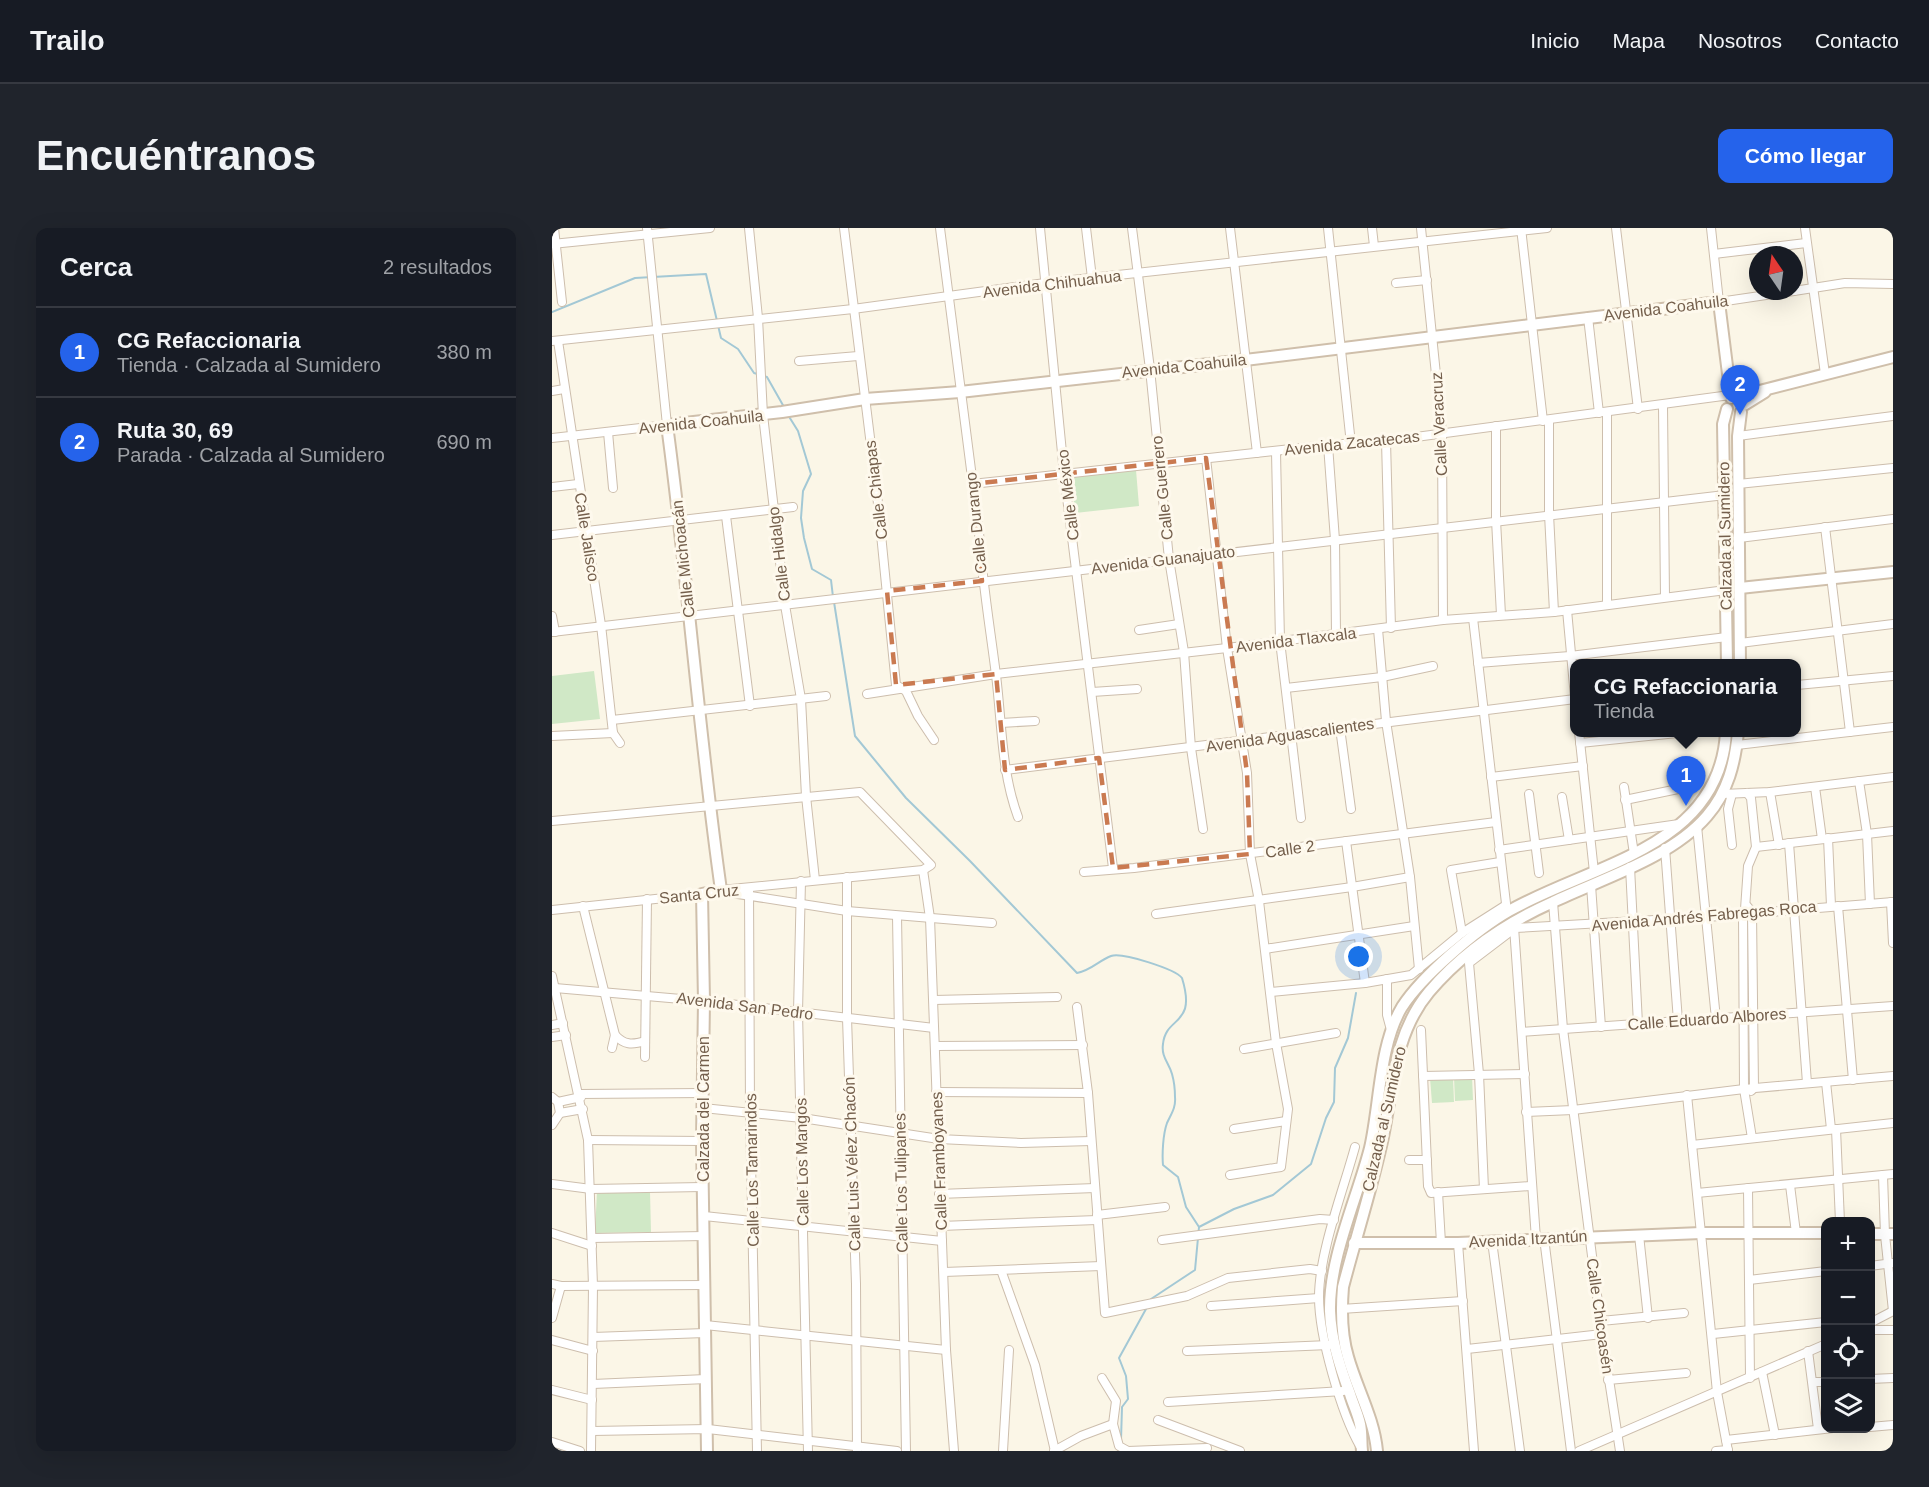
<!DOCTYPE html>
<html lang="es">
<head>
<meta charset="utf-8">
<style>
	body { margin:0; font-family:Arial,sans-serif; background:#20242c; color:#f1f3f6 }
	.controls { position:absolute; right:18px; bottom:18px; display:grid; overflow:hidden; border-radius:12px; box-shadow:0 6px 24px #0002 }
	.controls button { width:54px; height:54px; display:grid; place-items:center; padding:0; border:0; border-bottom:2px solid #363941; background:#171b24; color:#f1f3f6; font:30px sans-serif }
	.compass { position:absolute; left:1197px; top:18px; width:54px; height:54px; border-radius:50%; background:#171b24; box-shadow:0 6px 24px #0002; rotate:347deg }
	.you { position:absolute; left:807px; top:729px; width:21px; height:21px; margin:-15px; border:4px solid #fff; border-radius:50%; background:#1a73e8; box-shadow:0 0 0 9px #1a73e833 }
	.badge { display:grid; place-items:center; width:39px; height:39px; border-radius:50%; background:#2563eb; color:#fff; font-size:20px; font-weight:700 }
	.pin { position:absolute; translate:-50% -50px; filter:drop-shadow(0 2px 3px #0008) }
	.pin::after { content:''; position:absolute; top:32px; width:21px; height:18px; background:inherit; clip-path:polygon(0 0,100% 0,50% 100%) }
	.popup { position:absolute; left:1018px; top:431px; width:231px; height:78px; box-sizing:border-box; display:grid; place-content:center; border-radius:12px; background:#171b24; filter:drop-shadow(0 2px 4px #0005); font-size:20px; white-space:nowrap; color:#9ea1a6 }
	.popup b { font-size:22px; color:#f1f3f6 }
	.popup::after { content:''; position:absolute; left:50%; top:100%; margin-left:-12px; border:12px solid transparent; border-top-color:#171b24 }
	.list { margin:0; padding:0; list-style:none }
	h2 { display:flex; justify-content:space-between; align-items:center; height:78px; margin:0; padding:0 24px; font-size:26px }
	h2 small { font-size:20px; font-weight:400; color:#9ea1a6 }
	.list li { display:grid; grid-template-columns:39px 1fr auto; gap:18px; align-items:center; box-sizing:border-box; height:90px; padding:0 24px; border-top:2px solid #363941 }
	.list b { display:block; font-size:22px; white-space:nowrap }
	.list p { margin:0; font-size:20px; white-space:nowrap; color:#9ea1a6 }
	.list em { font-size:20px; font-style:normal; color:#9ea1a6 }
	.icon { flex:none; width:33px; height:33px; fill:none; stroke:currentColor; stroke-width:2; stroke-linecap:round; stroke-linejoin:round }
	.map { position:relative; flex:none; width:1341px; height:1223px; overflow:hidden; border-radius:12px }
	header { display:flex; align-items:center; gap:36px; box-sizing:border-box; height:84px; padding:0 30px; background:#171b24; border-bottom:2px solid #363941 }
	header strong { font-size:28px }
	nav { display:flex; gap:33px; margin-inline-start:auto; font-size:21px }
	.intro { display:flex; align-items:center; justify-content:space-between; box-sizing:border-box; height:144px; padding:0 36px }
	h1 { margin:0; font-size:42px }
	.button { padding:15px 27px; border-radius:12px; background:#2563eb; color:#fff; font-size:21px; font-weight:700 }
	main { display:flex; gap:36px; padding:0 36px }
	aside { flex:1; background:#171b24; border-radius:12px; box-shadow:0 6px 24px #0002 }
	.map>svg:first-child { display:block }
</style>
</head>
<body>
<header>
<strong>Trailo</strong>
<nav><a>Inicio</a><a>Mapa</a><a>Nosotros</a><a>Contacto</a></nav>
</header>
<div class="intro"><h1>Encuéntranos</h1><a class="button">Cómo llegar</a></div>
<main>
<aside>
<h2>Cerca<small>2 resultados</small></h2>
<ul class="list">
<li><span class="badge">1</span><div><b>CG Refaccionaria</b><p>Tienda · Calzada al Sumidero</p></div><em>380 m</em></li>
<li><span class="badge">2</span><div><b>Ruta 30, 69</b><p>Parada · Calzada al Sumidero</p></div><em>690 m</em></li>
</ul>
</aside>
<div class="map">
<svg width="1341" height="1223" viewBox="0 0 1341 1223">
	<rect width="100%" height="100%" fill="#fbf6e7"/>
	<g fill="#d0e8c6">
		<polygon points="584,242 587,278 523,285 519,249"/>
		<polygon points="42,443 48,491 0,496 0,448"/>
		<polygon points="920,848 921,872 903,873 902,849"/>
		<polygon points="901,849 902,874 880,875 878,850"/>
		<polygon points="45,963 98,964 99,1004 43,1005"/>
	</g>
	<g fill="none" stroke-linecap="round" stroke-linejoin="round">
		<g stroke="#a3c8d5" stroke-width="2">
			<polyline points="0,84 83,50 154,46 169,110 186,121 202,145 215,149 232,179"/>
			<polyline points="236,187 246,203 259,246 251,263 249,290 252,310 260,341 279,352 281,369"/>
			<path d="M282,374L303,508L354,570L418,633L525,745C540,742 546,733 559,728C570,724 623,741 630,750C645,799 614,787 611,816C609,829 617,835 620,846C622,853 623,862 623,869C624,880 619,886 615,895C611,906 610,926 611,937L626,949L634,979L647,999L643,1042L599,1071"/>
			<polyline points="647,999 682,981 721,967 759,936 774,890 782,874 783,840 796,810 804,765"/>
			<polyline points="569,1212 570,1179 576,1171 574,1148 567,1130 594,1081"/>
		</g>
		<g stroke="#cdbead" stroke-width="10">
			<g id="street">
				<polyline points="2,0 10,74"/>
				<polyline points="197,0 206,90 211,187 233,377 249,471 254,568 263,652"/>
				<polyline points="292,0 325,266 344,457 354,463 366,488 382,512"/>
				<path d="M388,0L427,304C430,352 438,399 444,447C450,495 449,543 466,589"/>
				<polyline points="488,0 512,245 561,640"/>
				<polyline points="534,0 540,50"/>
				<polyline points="580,0 598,141 617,331 632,424 639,520 651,601"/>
				<polyline points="678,0 705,225"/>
				<polyline points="776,0 799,216"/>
				<polyline points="820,0 822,18"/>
				<polyline points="869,0 890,205 891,392"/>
				<polyline points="969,0 991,193"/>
				<polyline points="1064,0 1086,181"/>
				<polyline points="1159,0 1167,74 1242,63"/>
				<polyline points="1253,0 1273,146"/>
				<polyline points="0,16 158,0"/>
				<polyline points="1162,26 1254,15"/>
				<polyline points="844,55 875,52"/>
				<polyline points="1242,63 1293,55 1341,56"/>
				<polyline points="1036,89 1047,185"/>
				<polyline points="0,113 301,81 493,55 995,0"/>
				<polyline points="6,113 49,397 61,505"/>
				<polyline points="247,133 306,128"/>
				<polyline points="0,163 12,161"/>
				<polyline points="1111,178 1113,369"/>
				<polyline points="1055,184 1055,377"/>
				<polyline points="997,193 997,286 1002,384"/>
				<polyline points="944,198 944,292 949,387"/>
				<polyline points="56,204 61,260"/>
				<polyline points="1186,208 1341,188"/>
				<polyline points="0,210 115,197 95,0"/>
				<polyline points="834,213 839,400"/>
				<polyline points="776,217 783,312 784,406"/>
				<polyline points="724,224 728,413 749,590"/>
				<polyline points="654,230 675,420 695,545 698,626 707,673 724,815 736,881 729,939 678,947"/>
				<polyline points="420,256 776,217 834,213 1178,167"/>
				<polyline points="1186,256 1341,240"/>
				<polyline points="0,259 26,256"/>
				<polyline points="174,288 198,478"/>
				<polyline points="1273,299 1298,504"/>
				<polyline points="0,307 241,279"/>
				<polyline points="1187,310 1341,291"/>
				<polyline points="1015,382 1023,469"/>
				<polyline points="0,388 3,404"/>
				<polyline points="921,390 955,684"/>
				<polyline points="826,401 834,493 858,649 867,741"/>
				<polyline points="587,402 627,396"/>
				<polyline points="0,404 1173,267"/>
				<polyline points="1188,415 1341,396"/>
				<polyline points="926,435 1018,428 1175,409"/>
				<polyline points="1245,457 1341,448"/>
				<polyline points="734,460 830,449 881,438"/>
				<polyline points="540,464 585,461"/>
				<polyline points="315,466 444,446 675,420 891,392 1002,384 1174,362"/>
				<polyline points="60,492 274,468"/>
				<polyline points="449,495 483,493"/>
				<polyline points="788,500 799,581"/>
				<polyline points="1027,504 1042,644"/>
				<polyline points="61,505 68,515"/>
				<polyline points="0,508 61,505"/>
				<polyline points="1028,515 1135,504"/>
				<polyline points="1185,517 1341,499"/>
				<polyline points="453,542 1023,471"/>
				<polyline points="939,549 1031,538"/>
				<polyline points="1307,553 1315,606 1318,676"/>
				<polyline points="1072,559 1082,626"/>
				<polyline points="1263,559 1270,611"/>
				<polyline points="1218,564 1227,617"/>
				<polyline points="977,566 987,645"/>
				<polyline points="1170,566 1218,564 1341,549"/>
				<polyline points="1180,566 1176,581 1180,617"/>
				<polyline points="1010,569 1017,612"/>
				<polyline points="1073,572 1126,561"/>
				<polyline points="0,593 308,564 379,637 371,642 169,662"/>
				<polyline points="1145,598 1164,791"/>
				<polyline points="1276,610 1279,678"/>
				<polyline points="794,613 813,755"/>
				<polyline points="1237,615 1255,855"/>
				<polyline points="1204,619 1341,603"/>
				<polyline points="1113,620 1126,793"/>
				<polyline points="947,622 1127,596"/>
				<polyline points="1078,639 1086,796"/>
				<polyline points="371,642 378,690 394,1122 402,1223"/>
				<polyline points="532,644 582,640 944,594"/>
				<polyline points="295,649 295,790 304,1056 305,1223"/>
				<polyline points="249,653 246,784 256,1223"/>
				<polyline points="1039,657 1049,799"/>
				<polyline points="197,660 198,884 205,1223"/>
				<polyline points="173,664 295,683 440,695"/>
				<polyline points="1001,674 1011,801 1050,1106 1068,1223"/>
				<polyline points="1339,674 1341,715"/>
				<polyline points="31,678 63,807 60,820"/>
				<polyline points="1195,678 1200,684 1202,860 1199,863"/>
				<polyline points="1286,678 1301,852"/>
				<polyline points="1193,681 1196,638 1204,619 1199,570 1195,565"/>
				<polyline points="0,682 150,666"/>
				<polyline points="1191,685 1192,861 1200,910"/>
				<polyline points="604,686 800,659 858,649"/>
				<polyline points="345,688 354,1223"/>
				<polyline points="962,699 984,1011"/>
				<polyline points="910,705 899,642 948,634"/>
				<polyline points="713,721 862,698"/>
				<polyline points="0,748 36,912 41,1058 39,1223"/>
				<polyline points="835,751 835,787 839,802"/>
				<polyline points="3,760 152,773 382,800"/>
				<polyline points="719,764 813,755 859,747 910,705 954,677"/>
				<polyline points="382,772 505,769"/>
				<polyline points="525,779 536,865 553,1085 635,1068 676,1050 758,1041 770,1043"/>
				<polyline points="0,797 11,795"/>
				<polyline points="869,802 876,958 879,965 978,958"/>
				<polyline points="970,804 1341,778"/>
				<path d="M63,807C72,817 80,817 93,813"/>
				<polyline points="0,809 14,807"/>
				<polyline points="383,818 531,817"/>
				<polyline points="692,821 784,805"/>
				<polyline points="93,829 95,671"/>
				<polyline points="871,848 973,846"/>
				<polyline points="1274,854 1279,901"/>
				<polyline points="384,864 536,865"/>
				<polyline points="28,866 151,865"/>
				<polyline points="1135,867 1165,1164 1176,1223"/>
				<polyline points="0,869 6,874 8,885 0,897"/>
				<polyline points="6,874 29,869"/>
				<polyline points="151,880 250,890 387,911 469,915 539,913"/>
				<polyline points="974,884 1021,882 1192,861 1341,848"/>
				<polyline points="8,885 31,881"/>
				<polyline points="682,901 734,893"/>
				<polyline points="1284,901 1288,994"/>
				<polyline points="36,912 150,913"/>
				<polyline points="1140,917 1341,895"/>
				<path d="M803,919C791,963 767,1025 767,1069C767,1108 789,1185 808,1218"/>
				<polyline points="857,932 875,932"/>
				<polyline points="1331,947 1333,1007 1341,1083"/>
				<polyline points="0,956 39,961 150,959"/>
				<polyline points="1238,957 1244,1005"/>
				<polyline points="1196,960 1198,1150"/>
				<polyline points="932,961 927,846 917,735 963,700 1155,689 1341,674"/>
				<polyline points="886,964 889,1015"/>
				<polyline points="1145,965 1341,946"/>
				<polyline points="387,966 543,960"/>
				<polyline points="545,987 613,979"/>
				<polyline points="152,988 390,1013"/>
				<polyline points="389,998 545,992"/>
				<polyline points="0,1005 40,1018"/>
				<polyline points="1087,1007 1096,1090"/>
				<polyline points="40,1010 152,1008"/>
				<polyline points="992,1010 1019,1223"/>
				<polyline points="610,1012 768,991 782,992"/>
				<polyline points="940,1013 968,1223"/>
				<polyline points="906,1015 922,1223"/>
				<polyline points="1318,1038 1341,1035"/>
				<polyline points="449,1042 483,1137 503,1223"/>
				<polyline points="392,1044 549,1038"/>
				<polyline points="1197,1052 1274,1043"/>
				<polyline points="0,1056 9,1058 152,1057"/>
				<polyline points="659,1078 767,1070"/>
				<polyline points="789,1081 911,1073"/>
				<polyline points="0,1090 9,1058"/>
				<polyline points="1049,1093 1132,1085"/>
				<polyline points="1318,1095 1341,1083"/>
				<polyline points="153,1097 394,1122"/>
				<polyline points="1318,1102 1341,1102"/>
				<polyline points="1161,1106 1274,1094"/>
				<polyline points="41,1109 153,1105"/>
				<polyline points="0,1112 41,1123"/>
				<polyline points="915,1121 1050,1106"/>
				<polyline points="635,1123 777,1117"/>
				<polyline points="1256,1123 1266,1201"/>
				<polyline points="1210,1144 1223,1207"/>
				<polyline points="550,1150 564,1173 561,1196"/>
				<polyline points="1318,1151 1341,1150"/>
				<polyline points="1056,1152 1134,1145"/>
				<polyline points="1262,1154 1274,1154"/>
				<polyline points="41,1156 154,1151"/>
				<polyline points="0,1162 40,1172"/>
				<polyline points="616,1174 791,1163"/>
				<polyline points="606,1192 688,1223"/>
				<polyline points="1318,1199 1341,1197"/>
				<polyline points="40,1203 156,1201 345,1223"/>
				<polyline points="1174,1212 1281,1200"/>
				<polyline points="0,1214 28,1223"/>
				<polyline points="451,1223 457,1122"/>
				<polyline points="502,1223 529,1208 561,1196 567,1218 576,1223 655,1220"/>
				<polyline points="1027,1223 1274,1116"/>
				<polyline points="1164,1223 1176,1222"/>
			</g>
		</g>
		<g stroke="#cfbfab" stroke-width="14">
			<g id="secondary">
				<polyline points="1184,169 1341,129"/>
				<polyline points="1192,177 1213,164"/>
				<polyline points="1175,181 1171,196 1175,436"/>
				<polyline points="1188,360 1341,344"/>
				<polyline points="1188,436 1186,208 1189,184"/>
				<polyline points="1318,1006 1341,1006"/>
				<polyline points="802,1015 906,1015 1149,1005 1274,1005"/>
				<path d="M155,1223L150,913L152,773L150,666L169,662C147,508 136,352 115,197L230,184L313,171L408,164L693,132L1167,74L1179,170"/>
				<path d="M810,1223C809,1214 810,1205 808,1196C806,1186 801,1176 798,1166C788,1139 779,1112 778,1083C777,1030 805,971 818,920C828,877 827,817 850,779C870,748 924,702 957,683C1039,636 1168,620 1174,504"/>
				<path d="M825,1223C822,1190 805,1161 796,1129C789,1106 789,1083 791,1059C804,1009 820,960 831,909C841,859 842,806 877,764C910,725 954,695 1001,674C1049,651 1119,630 1155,588C1176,564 1183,535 1186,504"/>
			</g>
		</g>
		<use href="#street" stroke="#fff" stroke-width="8"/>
		<use href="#secondary" stroke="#fff" stroke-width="10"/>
	</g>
	<path fill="none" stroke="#ca7a51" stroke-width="4.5" stroke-dasharray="12 8" stroke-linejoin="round" d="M654,230L695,545L698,626L561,640L547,530L453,542L444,446L344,457L335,363L430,353L420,256Z"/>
	<g text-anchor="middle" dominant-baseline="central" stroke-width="6" stroke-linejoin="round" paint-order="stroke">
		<g font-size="16" fill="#745f4c" stroke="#fef9ed">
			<text transform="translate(500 56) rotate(-7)">Avenida Chihuahua</text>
			<text transform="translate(1114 80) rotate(-7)">Avenida Coahuila</text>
			<text transform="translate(632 138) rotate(-6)">Avenida Coahuila</text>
			<text transform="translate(149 194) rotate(-6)">Avenida Coahuila</text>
			<text transform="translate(887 196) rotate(-93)">Calle Veracruz</text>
			<text transform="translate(800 215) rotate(-6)">Avenida Zacatecas</text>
			<text transform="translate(610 260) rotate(-96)">Calle Guerrero</text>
			<text transform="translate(324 262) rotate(-97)">Calle Chiapas</text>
			<text transform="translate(516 267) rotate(-97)">Calle México</text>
			<text transform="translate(424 295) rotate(-96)">Calle Durango</text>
			<text transform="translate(1173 308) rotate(-91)">Calzada al Sumidero</text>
			<text transform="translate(35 309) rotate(81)">Calle Jalisco</text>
			<text transform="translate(227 326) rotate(-97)">Calle Hidalgo</text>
			<text transform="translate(131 331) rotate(-96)">Calle Michoacán</text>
			<text transform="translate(611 332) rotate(-7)">Avenida Guanajuato</text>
			<text transform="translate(744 412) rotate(-7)">Avenida Tlaxcala</text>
			<text transform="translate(738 507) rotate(-8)">Avenida Aguascalientes</text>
			<text transform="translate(738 621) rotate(-8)">Calle 2</text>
			<text transform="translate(147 666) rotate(-6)">Santa Cruz</text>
			<text transform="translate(1152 688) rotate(-5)">Avenida Andrés Fabregas Roca</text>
			<text transform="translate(193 778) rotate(7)">Avenida San Pedro</text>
			<text transform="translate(1155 791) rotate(-4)">Calle Eduardo Albores</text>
			<text transform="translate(151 881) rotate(-90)">Calzada del Carmen</text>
			<text transform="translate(832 891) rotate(-77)">Calzada al Sumidero</text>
			<text transform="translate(387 933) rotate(-92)">Calle Framboyanes</text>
			<text transform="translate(250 934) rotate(-91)">Calle Los Mangos</text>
			<text transform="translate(300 936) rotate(-92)">Calle Luis Vélez Chacón</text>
			<text transform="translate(200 942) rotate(-91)">Calle Los Tamarindos</text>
			<text transform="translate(349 955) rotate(-91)">Calle Los Tulipanes</text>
			<text transform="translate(976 1011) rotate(-3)">Avenida Itzantún</text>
			<text transform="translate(1048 1088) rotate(82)">Calle Chicoasén</text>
		</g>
	</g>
</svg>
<div class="controls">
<button>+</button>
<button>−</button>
<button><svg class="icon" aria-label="locate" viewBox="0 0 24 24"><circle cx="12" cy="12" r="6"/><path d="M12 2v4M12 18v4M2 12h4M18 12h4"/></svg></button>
<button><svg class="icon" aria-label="layers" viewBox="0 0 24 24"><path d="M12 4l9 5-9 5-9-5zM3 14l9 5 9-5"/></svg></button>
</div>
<svg class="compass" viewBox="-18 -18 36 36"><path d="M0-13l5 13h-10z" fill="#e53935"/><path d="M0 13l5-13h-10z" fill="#9ea1a6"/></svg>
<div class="you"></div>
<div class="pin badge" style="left:1134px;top:578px">1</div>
<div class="popup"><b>CG Refaccionaria</b>Tienda</div>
<div class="pin badge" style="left:1188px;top:187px">2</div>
</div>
</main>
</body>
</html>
